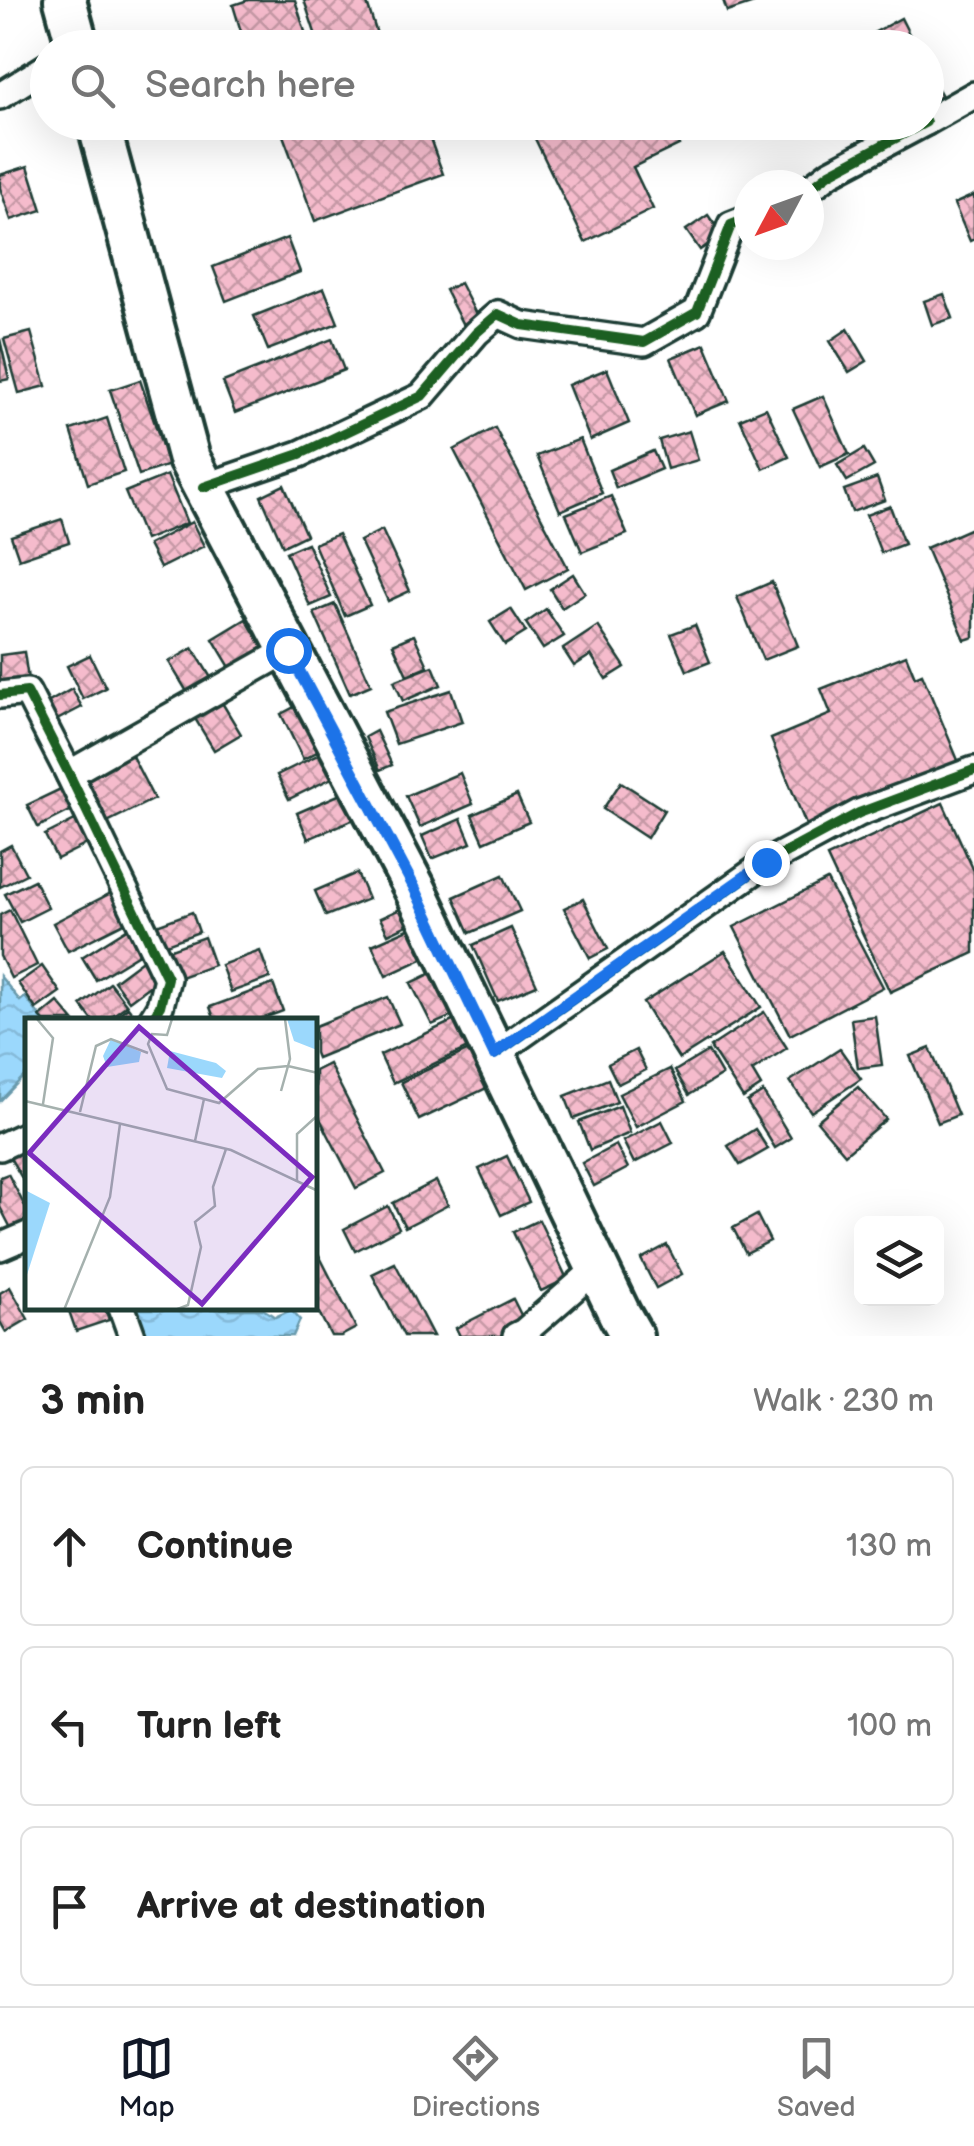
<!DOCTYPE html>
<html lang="en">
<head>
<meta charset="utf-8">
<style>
	body { margin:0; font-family:"Balsamiq Sans",sans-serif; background:#f2f2f2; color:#222 }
	.controls { position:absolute; right:30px; bottom:30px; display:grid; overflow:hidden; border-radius:15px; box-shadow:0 10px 40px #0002 }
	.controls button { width:90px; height:90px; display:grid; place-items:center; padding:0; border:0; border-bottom:2px solid #e0e0e0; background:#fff; color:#222; font:50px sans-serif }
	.compass { position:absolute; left:734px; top:170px; width:90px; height:90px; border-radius:50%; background:#fff; box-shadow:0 10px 40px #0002; rotate:229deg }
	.stop { position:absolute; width:30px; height:30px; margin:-22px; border:8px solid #1a73e8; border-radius:50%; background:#fff }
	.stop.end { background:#1a73e8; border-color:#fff; box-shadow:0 2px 10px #0008 }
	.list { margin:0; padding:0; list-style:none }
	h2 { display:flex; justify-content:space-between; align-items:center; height:130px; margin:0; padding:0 40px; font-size:42px }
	h2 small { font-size:32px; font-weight:400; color:#767676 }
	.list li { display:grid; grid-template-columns:65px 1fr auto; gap:30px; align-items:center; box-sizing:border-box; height:160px; margin:0 20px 20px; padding:0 20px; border:2px solid #e0e0e0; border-radius:15px }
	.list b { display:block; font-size:38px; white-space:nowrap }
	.list em { font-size:32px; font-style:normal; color:#767676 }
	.icon { flex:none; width:55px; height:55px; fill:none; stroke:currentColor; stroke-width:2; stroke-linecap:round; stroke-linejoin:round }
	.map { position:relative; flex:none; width:974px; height:1336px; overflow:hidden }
	.search { position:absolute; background:#fff; box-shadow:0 10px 40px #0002; left:30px; right:30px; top:30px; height:110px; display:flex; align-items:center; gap:25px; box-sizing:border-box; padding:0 35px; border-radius:55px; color:#767676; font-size:38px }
	.sheet { height:670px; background:#fff }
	nav { display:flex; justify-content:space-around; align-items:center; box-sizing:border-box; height:140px; border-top:2px solid #e0e0e0; background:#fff; font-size:28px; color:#767676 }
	nav a { display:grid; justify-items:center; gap:5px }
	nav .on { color:#111827 }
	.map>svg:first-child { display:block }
</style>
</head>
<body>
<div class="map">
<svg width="974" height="1336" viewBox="0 0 974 1336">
	<defs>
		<pattern id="water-waves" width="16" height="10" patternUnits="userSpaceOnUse" patternTransform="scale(2.5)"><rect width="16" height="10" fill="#9bd8fc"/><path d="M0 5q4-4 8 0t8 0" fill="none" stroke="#85bad9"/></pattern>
		<pattern id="building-cross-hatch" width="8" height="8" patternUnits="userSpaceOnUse" patternTransform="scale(2.5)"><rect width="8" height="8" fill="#f5bbcc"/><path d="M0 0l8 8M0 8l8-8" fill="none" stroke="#c699a6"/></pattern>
	</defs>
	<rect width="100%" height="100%" fill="#fff"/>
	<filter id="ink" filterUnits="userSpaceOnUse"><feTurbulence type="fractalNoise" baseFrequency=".01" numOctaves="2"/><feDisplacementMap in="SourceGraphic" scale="20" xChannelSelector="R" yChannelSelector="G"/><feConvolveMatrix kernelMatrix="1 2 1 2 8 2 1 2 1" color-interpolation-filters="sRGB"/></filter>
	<g filter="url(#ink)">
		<g fill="url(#water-waves)" stroke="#699aac" stroke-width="2.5">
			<polygon points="0,976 20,1001 25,997 44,1021 28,1021 27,1073 0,1101"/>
			<polygon points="123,1309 263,1309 275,1317 291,1310 300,1320 293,1336 132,1336"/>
		</g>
		<g fill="url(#building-cross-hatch)" stroke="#1f3d34" stroke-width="2.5">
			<polygon points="248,0 295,0 310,48 246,48 233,5"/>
			<polygon points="304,0 366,0 378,37 346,48 320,48"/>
			<polygon points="723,0 763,0 727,12"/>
			<polygon points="901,18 916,48 874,48 868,36"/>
			<polygon points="926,67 942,96 926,103"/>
			<polygon points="278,122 424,122 443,174 315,221"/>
			<polygon points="527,122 668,122 679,145 633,167 653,209 585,242"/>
			<polygon points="28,166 42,210 11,220 0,188 0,175"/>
			<polygon points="974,195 974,239 970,241 954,204"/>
			<polygon points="708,215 722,235 700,250 686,230"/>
			<polygon points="287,238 300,272 226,301 213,267"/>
			<polygon points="460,283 480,322 465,329 445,290"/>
			<polygon points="324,288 338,323 268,350 254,316"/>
			<polygon points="944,294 953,318 932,325 924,301"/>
			<polygon points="848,329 867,361 849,372 830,341"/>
			<polygon points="31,332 46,386 19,393 4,339"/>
			<polygon points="0,339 9,379 0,381"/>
			<polygon points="332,339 344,370 235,413 223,382"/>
			<polygon points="705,344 729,401 695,415 671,358"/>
			<polygon points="607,369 629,423 590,440 568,385"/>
			<polygon points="140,380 169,465 139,475 110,390"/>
			<polygon points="823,396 849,454 820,467 793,409"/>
			<polygon points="766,408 789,457 763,469 740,419"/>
			<polygon points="107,418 124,472 88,484 71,430"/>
			<polygon points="495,428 568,568 526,590 454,450"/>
			<polygon points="689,431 698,460 667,469 659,440"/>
			<polygon points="580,439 602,493 560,511 537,456"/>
			<polygon points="864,449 874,466 847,481 837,465"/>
			<polygon points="653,451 661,469 616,488 609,470"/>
			<polygon points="167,475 187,523 145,540 125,492"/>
			<polygon points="877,478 885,500 852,512 844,490"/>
			<polygon points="284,485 306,535 283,546 261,496"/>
			<polygon points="611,496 627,534 582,552 566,514"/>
			<polygon points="890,506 904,544 881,553 866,515"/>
			<polygon points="62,519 69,542 19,559 11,536"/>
			<polygon points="192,522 204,546 160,568 148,545"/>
			<polygon points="974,527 974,637 965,640 926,548"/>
			<polygon points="382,530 410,591 388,601 360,541"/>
			<polygon points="338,534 370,605 345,616 314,544"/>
			<polygon points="307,543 331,597 310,606 286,552"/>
			<polygon points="573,574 585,593 562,608 550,589"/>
			<polygon points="772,582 798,646 763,660 737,597"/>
			<polygon points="335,604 371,685 350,694 314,613"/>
			<polygon points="511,609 526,632 505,645 490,622"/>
			<polygon points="546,609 564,636 543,649 526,623"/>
			<polygon points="246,619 267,654 234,674 213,639"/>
			<polygon points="695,625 710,662 687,671 671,634"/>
			<polygon points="598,626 625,667 606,679 591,655 574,666 563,649"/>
			<polygon points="414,635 428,666 407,675 393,644"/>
			<polygon points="193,648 216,686 192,700 169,662"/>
			<polygon points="24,652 29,686 0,690 0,655"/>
			<polygon points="90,655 106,688 83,699 67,666"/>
			<polygon points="906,655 915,677 922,674 960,765 807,827 771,739 831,714 821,689"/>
			<polygon points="433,666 441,685 403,701 394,681"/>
			<polygon points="72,689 82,707 51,723 42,706"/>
			<polygon points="451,690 462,722 396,744 384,712"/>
			<polygon points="221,701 241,734 214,750 194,717"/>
			<polygon points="302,703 325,748 303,759 281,714"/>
			<polygon points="376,731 392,765 380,770 365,737"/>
			<polygon points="326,751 338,775 289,799 277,775"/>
			<polygon points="130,752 154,799 107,822 84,775"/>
			<polygon points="460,773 473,804 420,827 406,796"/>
			<polygon points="621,782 664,810 647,838 603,809"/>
			<polygon points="67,786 78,807 38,827 27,805"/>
			<polygon points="350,790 361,816 308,839 297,813"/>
			<polygon points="517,795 529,822 484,842 472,815"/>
			<polygon points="943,803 974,871 974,953 890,992 827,857"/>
			<polygon points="83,816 95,840 57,859 45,835"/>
			<polygon points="461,819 471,843 432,859 422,836"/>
			<polygon points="11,845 26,874 0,887 0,851"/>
			<polygon points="357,873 368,899 326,916 315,891"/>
			<polygon points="503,875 520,911 470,933 454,897"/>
			<polygon points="34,880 48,908 20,922 5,894"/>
			<polygon points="827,880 883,987 790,1035 734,927"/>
			<polygon points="115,891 130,920 68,951 53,923"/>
			<polygon points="583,899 608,949 590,958 564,908"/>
			<polygon points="407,906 414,922 388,934 380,918"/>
			<polygon points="10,910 37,965 11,978 0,956 0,915"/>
			<polygon points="192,912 199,932 161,946 154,926"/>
			<polygon points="130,927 145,950 96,980 82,957"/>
			<polygon points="413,927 427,957 386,976 372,945"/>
			<polygon points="511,928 537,985 498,1001 473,945"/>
			<polygon points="204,937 214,965 178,978 168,950"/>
			<polygon points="260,951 270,978 231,992 221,965"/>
			<polygon points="725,951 761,1007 679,1059 643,1003"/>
			<polygon points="149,955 164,975 129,1001 114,981"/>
			<polygon points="42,966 60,992 36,1009 18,983"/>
			<polygon points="436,971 457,1014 432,1025 411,983"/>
			<polygon points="110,983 127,1005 105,1021 93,1021 81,1005"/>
			<polygon points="273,984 283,1011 256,1021 215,1021 210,1007"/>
			<polygon points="388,997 400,1024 317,1058 315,1053 315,1026"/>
			<polygon points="58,1002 74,1021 44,1021 40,1017"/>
			<polygon points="128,1007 137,1019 134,1021 110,1021"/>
			<polygon points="764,1012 787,1048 752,1071 761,1086 743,1098 710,1047"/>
			<polygon points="875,1016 882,1065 858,1068 851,1019"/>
			<polygon points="459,1018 472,1046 393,1083 380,1055"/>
			<polygon points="473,1048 491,1086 419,1120 401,1082"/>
			<polygon points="930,1048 958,1115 938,1123 910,1056"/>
			<polygon points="840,1049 861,1079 811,1112 790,1081"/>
			<polygon points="636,1050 646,1070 618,1084 608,1064"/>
			<polygon points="708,1051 722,1075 689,1095 675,1071"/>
			<polygon points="329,1064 385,1173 356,1188 315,1109 315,1071"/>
			<polygon points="670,1069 686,1101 636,1127 619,1094"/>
			<polygon points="608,1079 617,1102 574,1119 565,1096"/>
			<polygon points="858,1087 886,1119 845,1154 817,1121"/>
			<polygon points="763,1092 791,1138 775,1148 747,1102"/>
			<polygon points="620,1106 630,1133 590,1150 579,1122"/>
			<polygon points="662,1121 673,1143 634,1163 623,1141"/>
			<polygon points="755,1129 768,1149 740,1165 728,1146"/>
			<polygon points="28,1138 28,1178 23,1180 6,1151"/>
			<polygon points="616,1145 628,1168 594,1186 582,1163"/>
			<polygon points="507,1156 529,1202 501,1215 479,1169"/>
			<polygon points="8,1174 28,1212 28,1228 14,1234 0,1207 0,1177"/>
			<polygon points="436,1181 448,1205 405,1227 393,1203"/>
			<polygon points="388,1206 399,1228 355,1251 344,1229"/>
			<polygon points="757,1215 770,1241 746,1253 733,1228"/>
			<polygon points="539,1220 567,1279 541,1291 513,1232"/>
			<polygon points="667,1245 682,1274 656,1288 641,1259"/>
			<polygon points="319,1255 356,1328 341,1336 331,1336 315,1305 315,1257"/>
			<polygon points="395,1263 433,1336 404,1336 372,1274"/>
			<polygon points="10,1287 28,1319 6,1332 0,1322 0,1293"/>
			<polygon points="513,1299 525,1323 500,1336 460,1336 456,1328"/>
			<polygon points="68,1308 105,1308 109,1320 76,1331"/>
		</g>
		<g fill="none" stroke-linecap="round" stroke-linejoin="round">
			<g stroke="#1f3d34" stroke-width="32">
				<g id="street">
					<polyline points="0,96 48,66"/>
					<polyline points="926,122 974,95"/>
					<polyline points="809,189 830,173 926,122"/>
					<polyline points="204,487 300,454 422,396 476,333 498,314 522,325 644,342 697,312 731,225 749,218"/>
					<polyline points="0,695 27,692 69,774 167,978 160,1006 151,1021"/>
					<polyline points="69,774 288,650"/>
					<polyline points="495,1054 766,863 859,813 974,770"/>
					<polyline points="0,1147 28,1134"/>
					<polyline points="0,1247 28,1235"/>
					<polyline points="122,1308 132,1336"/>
					<polyline points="516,1336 524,1332 597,1268"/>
				</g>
			</g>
			<g stroke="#1f3d34" stroke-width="48">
				<g id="primary">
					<polyline points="65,0 78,48"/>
					<polyline points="98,122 189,459 414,887 620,1315 632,1336"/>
				</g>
			</g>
			<use href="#street" stroke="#fff" stroke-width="25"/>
			<use href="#primary" stroke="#fff" stroke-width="40"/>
			<g stroke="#fff" stroke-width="16">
				<g id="cycleway">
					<polyline points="809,189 830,173 926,122"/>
					<polyline points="204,487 300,454 422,396 476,333 498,314 522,325 644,342 697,312 731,225 749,218"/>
					<polyline points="0,695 27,692 69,774 167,978 160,1006 151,1021"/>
					<polyline points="495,1054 766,863 859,813 974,770"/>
				</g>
			</g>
			<use href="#cycleway" stroke="#1b5e20" stroke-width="10"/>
		</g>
	</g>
	<g fill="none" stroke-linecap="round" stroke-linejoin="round" filter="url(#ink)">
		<polyline stroke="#1a73e8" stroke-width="12" points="288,650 414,887 494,1054 766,862"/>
	</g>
	<g transform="translate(25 1018)">
		<rect width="292" height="292" fill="#fff"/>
		<path d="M262,1H292V32L269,23ZM86,21L116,34L114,44L82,49L78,38ZM145,33L191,45L201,53L197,60L142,50ZM0,172L25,185L0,263Z" fill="#9bd8fc"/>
		<path fill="none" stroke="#a5b1ae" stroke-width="2.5" d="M12,1L28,20L18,86M147,1L142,17L127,16L123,26L142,71L194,85L233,51L263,48L293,55M256,73L265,41L260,1M0,83L206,132L293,173M55,94L71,28L86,21L123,35M170,123L179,81M272,164V116L293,97M39,292L85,179L95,106M150,292L163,287L176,229L170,204L190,188L188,169L201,131"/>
		<path fill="#7b2cbf" fill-opacity="0.15" stroke="#7b2cbf" stroke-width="5" d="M114,9L287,159L177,286L4,135Z"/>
		<rect width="292" height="292" fill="none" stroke="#1f3d34" stroke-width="5"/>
	</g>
</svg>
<div class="controls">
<button><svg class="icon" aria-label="layers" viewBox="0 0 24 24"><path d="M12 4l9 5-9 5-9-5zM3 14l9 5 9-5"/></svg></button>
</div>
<svg class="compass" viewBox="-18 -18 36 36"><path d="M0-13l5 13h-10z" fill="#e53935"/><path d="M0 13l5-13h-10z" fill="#767676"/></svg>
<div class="stop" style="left:288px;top:650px"></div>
<div class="stop end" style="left:766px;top:862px"></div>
<div class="search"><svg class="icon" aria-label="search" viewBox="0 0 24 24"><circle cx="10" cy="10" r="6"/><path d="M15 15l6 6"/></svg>Search here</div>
</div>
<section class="sheet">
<h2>3 min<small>Walk · 230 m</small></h2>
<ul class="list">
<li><svg class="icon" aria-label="ahead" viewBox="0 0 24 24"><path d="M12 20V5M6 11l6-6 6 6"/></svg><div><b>Continue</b></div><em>130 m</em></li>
<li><svg class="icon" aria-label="left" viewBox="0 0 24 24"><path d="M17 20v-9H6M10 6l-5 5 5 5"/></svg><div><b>Turn left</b></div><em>100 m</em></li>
<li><svg class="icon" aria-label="arrive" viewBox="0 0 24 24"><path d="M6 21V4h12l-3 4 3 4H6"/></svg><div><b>Arrive at destination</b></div></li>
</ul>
</section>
<nav>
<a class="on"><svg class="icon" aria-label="map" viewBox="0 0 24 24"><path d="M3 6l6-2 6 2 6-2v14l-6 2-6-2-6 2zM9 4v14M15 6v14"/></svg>Map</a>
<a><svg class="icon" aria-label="directions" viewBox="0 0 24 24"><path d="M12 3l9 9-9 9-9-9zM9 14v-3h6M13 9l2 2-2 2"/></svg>Directions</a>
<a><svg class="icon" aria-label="saved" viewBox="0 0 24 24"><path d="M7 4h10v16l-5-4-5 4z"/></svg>Saved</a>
</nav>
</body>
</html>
